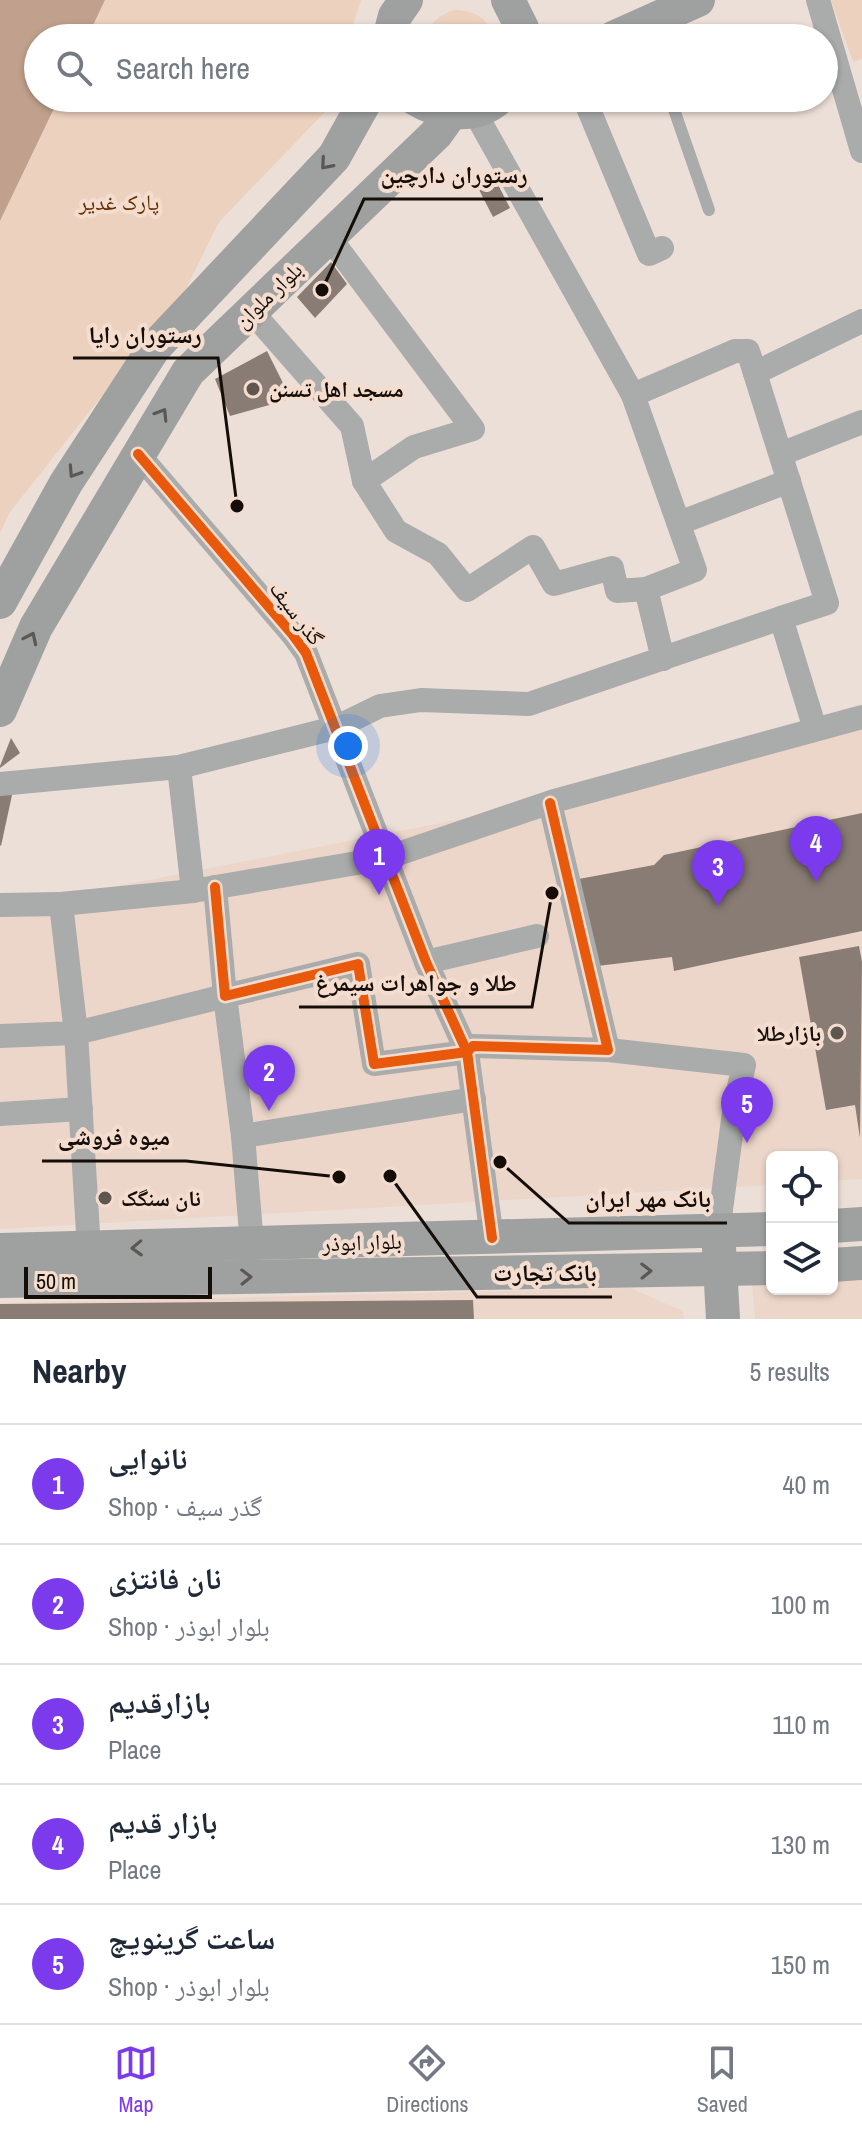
<!DOCTYPE html>
<html lang="en">
<head>
<meta charset="utf-8">
<style>
	body { margin:0; font-family:"Archivo Narrow","Noto Naskh Arabic",sans-serif; background:#f6f6f7; color:#1f2937 }
	.controls { position:absolute; right:24px; bottom:24px; display:grid; overflow:hidden; border-radius:12px; box-shadow:0 2px 6px #0004 }
	.controls button { width:72px; height:72px; display:grid; place-items:center; padding:0; border:0; border-bottom:2px solid #e0e1e3; background:#fff; color:#1f2937; font:40px sans-serif }
	.scale { position:absolute; left:24px; bottom:20px; width:188px; box-sizing:border-box; padding-left:8px; border:4px solid #140d08; border-top:0; font-size:22px; line-height:28px; white-space:nowrap; color:#140d08; -webkit-text-stroke:6px #f4ddcf; paint-order:stroke }
	.you { position:absolute; left:348px; top:746px; width:28px; height:28px; margin:-20px; border:6px solid #fff; border-radius:50%; background:#1a73e8; box-shadow:0 0 0 12px #1a73e833 }
	.badge { display:grid; place-items:center; width:52px; height:52px; border-radius:50%; background:#7c3aed; color:#fff; font-size:26px; font-weight:700 }
	.pin { position:absolute; translate:-50% -66px; filter:drop-shadow(0 2px 4px #0008) }
	.pin::after { content:''; position:absolute; top:42px; width:28px; height:24px; background:inherit; clip-path:polygon(0 0,100% 0,50% 100%) }
	.list { margin:0; padding:0; list-style:none }
	h2 { display:flex; justify-content:space-between; align-items:center; height:104px; margin:0; padding:0 32px; font-size:34px }
	h2 small { font-size:26px; font-weight:400; color:#747a83 }
	.list li { display:grid; grid-template-columns:52px 1fr auto; gap:24px; align-items:center; box-sizing:border-box; height:120px; padding:0 32px; border-top:2px solid #e0e1e3 }
	.list b { display:block; font-size:30px; white-space:nowrap }
	.list p { margin:0; font-size:26px; white-space:nowrap; color:#747a83 }
	.list em { font-size:26px; font-style:normal; color:#747a83 }
	.icon { flex:none; width:44px; height:44px; fill:none; stroke:currentColor; stroke-width:2; stroke-linecap:round; stroke-linejoin:round }
	.map { position:relative; flex:none; width:862px; height:1319px; overflow:hidden }
	.search { position:absolute; background:#fff; box-shadow:0 2px 6px #0004; left:24px; right:24px; top:24px; height:88px; display:flex; align-items:center; gap:20px; box-sizing:border-box; padding:0 28px; border-radius:44px; color:#747a83; font-size:30px }
	.sheet { height:704px; background:#fff }
	nav { display:flex; justify-content:space-around; align-items:center; box-sizing:border-box; height:112px; border-top:2px solid #e0e1e3; background:#fff; font-size:22px; color:#747a83 }
	nav a { display:grid; justify-items:center; gap:4px }
	nav .on { color:#7c3aed }
	.map>svg:first-child { display:block }
</style>
</head>
<body>
<div class="map">
<svg width="862" height="1319" viewBox="0 0 862 1319">
	<rect width="100%" height="100%" fill="#ecdfd7"/>
	<g fill="#ecd6c9">
		<polygon points="862,717 862,1179 832,1181 832,1157 772,1157 772,1185 0,1229 0,909 554,801"/>
		<polygon points="862,1280 862,1319 755,1319 752,1283 772,1282 772,1289 832,1289 832,1281"/>
		<polygon points="630,1288 683,1311 684,1319 0,1319 0,1303"/>
	</g>
	<g fill="#edd1bf">
		<polygon points="105,0 361,0 349,38 87,38"/>
		<polygon points="831,0 862,0 862,59 853,62"/>
		<path d="M454,10C473,10 489,18 494,38H425C429,23 439,15 454,10Z"/>
		<polygon points="59,98 329,98 324,113 219,222 185,291 10,512 0,533 0,221"/>
	</g>
	<polygon fill="#c1a18d" points="0,0 105,0 87,38 38,38 38,98 59,98 0,221"/>
	<g fill="#887c74">
		<polygon points="491,171 510,208 493,217 474,180"/>
		<polygon points="331,262 347,284 315,318 297,297"/>
		<polygon points="267,351 291,399 230,416 215,379"/>
		<polygon points="11,738 20,753 0,768 0,766"/>
		<polygon points="0,795 12,795 1,846 0,845"/>
		<polygon points="862,813 862,931 674,971 672,957 589,967 568,881 654,865 664,855"/>
		<polygon points="859,946 862,962 860,1138 855,1105 826,1110 799,957"/>
		<polygon points="473,1300 474,1319 0,1319 0,1304"/>
	</g>
	<g fill="none" stroke-linecap="round" stroke-linejoin="round">
		<polyline stroke="#aaabab" stroke-width="12" points="670,98 709,210"/>
		<g stroke="#aaabab" stroke-width="24">
			<polyline points="818,0 862,151"/>
			<polyline points="584,98 649,254 662,248"/>
			<polyline points="474,111 633,395 695,570 646,589 663,659"/>
			<polyline points="329,237 473,429 414,447 364,481"/>
			<polyline points="251,311 352,426 364,481 396,531 438,554 467,590 533,547 554,584 612,568 617,591 646,589"/>
			<polyline points="755,373 862,321"/>
			<polyline points="633,395 735,351 748,351 827,603 781,618 815,729"/>
			<polyline points="138,454 293,635 306,653 426,962 467,1052 492,1238"/>
			<polyline points="781,454 862,422"/>
			<polyline points="679,523 789,481"/>
			<polyline points="179,767 193,891"/>
			<polyline points="0,784 179,767 335,728 380,706 421,700 529,704 781,618"/>
			<polyline points="215,887 225,996 358,964 374,1064 467,1052 473,1046 608,1050 550,803"/>
			<polyline points="61,904 193,891 386,858 554,801 862,717"/>
			<polyline points="0,905 61,904 76,1033 0,1036"/>
			<polyline points="426,962 537,936"/>
			<polyline points="608,1050 744,1065 735,1105 718,1232"/>
			<polyline points="0,1114 81,1109"/>
			<polyline points="243,1136 474,1099"/>
			<polyline points="89,1250 76,1033 225,996 243,1136 252,1245"/>
		</g>
		<g stroke="#9fa1a1" stroke-width="34">
			<polyline points="508,0 522,28 523,38"/>
			<polyline points="389,38 395,16 406,0"/>
			<polyline points="613,38 698,0"/>
			<path d="M414,98C440,114 474,120 499,98"/>
			<polyline points="0,602 66,483 154,348 334,157 367,98"/>
			<polyline points="0,710 36,627 188,372 436,134 451,113"/>
			<polyline points="832,1226 862,1224"/>
			<polyline points="719,1248 723,1319"/>
			<polyline points="0,1250 772,1229"/>
			<polyline points="832,1265 862,1263"/>
			<polyline points="0,1281 772,1268"/>
		</g>
		<g stroke="#f4ddcf" stroke-width="15">
			<g id="cycleway">
				<polyline points="138,454 293,635 306,653 426,962 467,1052 492,1238"/>
				<polyline points="215,887 225,996 358,964 374,1064 467,1052 473,1046 608,1050 550,803"/>
			</g>
		</g>
		<use href="#cycleway" stroke="#e8590c" stroke-width="10"/>
	</g>
	<defs><path id="oneway-chevron" d="M-2-3.5L2.5 0L-2 3.5" fill="none" stroke-width="1.6" stroke-linecap="round" stroke-linejoin="round" transform="scale(2)"/></defs>
	<g stroke="#5a5754">
		<use href="#oneway-chevron" transform="translate(326 164) rotate(131)"/>
		<use href="#oneway-chevron" transform="translate(162 414) rotate(-58)"/>
		<use href="#oneway-chevron" transform="translate(74 472) rotate(123)"/>
		<use href="#oneway-chevron" transform="translate(31 638) rotate(-65)"/>
		<use href="#oneway-chevron" transform="translate(137 1248) rotate(178)"/>
		<use href="#oneway-chevron" transform="translate(646 1271) rotate(-1)"/>
		<use href="#oneway-chevron" transform="translate(246 1277) rotate(-1)"/>
	</g>
	<g fill="#605650" stroke="#f4ddcf" stroke-width="3">
		<circle cx="253" cy="389" r="8"/>
		<circle cx="837" cy="1033" r="8"/>
		<circle cx="105" cy="1198" r="8"/>
	</g>
	<g text-anchor="middle" dominant-baseline="central" stroke-width="8" stroke-linejoin="round" paint-order="stroke">
		<g font-size="22" fill="#622e00" stroke="#f4ddcf">
			<text x="119" y="202">پارک غدیر</text>
		</g>
		<g font-size="22" fill="#140d08" stroke="#f4ddcf">
			<text transform="translate(268 295) rotate(-44)">بلوار ملوان</text>
			<text transform="translate(297 613) rotate(53)">گذر سیف</text>
			<text transform="translate(362 1242) rotate(-2)">بلوار ابوذر</text>
		</g>
		<g font-size="22" font-weight="bold" fill="#140d08" stroke="#f4ddcf" text-anchor="start">
			<text x="269" y="389">مسجد اهل تسنن</text>
			<text x="821" y="1033" text-anchor="end">بازارطلا</text>
			<text x="121" y="1198">نان سنگک</text>
		</g>
	</g>
	<path fill="none" stroke="#140d08" stroke-width="3" d="M322 290L364 199H543M237 506L218 358H73M552 893L532 1007H299M339 1177L186 1161H42M500 1162L569 1223H727M390 1176L477 1297H612"/>
	<g fill="#140d08" stroke="#f4ddcf" stroke-width="3">
		<circle cx="322" cy="290" r="8"/>
		<circle cx="237" cy="506" r="8"/>
		<circle cx="552" cy="893" r="8"/>
		<circle cx="339" cy="1177" r="8"/>
		<circle cx="500" cy="1162" r="8"/>
		<circle cx="390" cy="1176" r="8"/>
	</g>
	<g font-size="24" text-anchor="middle" font-weight="bold" fill="#140d08" stroke="#f4ddcf" stroke-width="8" stroke-linejoin="round" paint-order="stroke">
		<text x="454" y="183">رستوران دارچین</text>
		<text x="145" y="343">رستوران رایا</text>
		<text x="416" y="991">طلا و جواهرات سیمرغ</text>
		<text x="114" y="1145">میوه فروشی</text>
		<text x="648" y="1207">بانک مهر ایران</text>
		<text x="545" y="1281">بانک تجارت</text>
	</g>
</svg>
<div class="controls">
<button><svg class="icon" aria-label="locate" viewBox="0 0 24 24"><circle cx="12" cy="12" r="6"/><path d="M12 2v4M12 18v4M2 12h4M18 12h4"/></svg></button>
<button><svg class="icon" aria-label="layers" viewBox="0 0 24 24"><path d="M12 4l9 5-9 5-9-5zM3 14l9 5 9-5"/></svg></button>
</div>
<div class="scale">50 m</div>
<div class="you"></div>
<div class="pin badge" style="left:379px;top:895px">1</div>
<div class="pin badge" style="left:269px;top:1111px">2</div>
<div class="pin badge" style="left:718px;top:906px">3</div>
<div class="pin badge" style="left:816px;top:882px">4</div>
<div class="pin badge" style="left:747px;top:1143px">5</div>
<div class="search"><svg class="icon" aria-label="search" viewBox="0 0 24 24"><circle cx="10" cy="10" r="6"/><path d="M15 15l6 6"/></svg>Search here</div>
</div>
<section class="sheet">
<h2>Nearby<small>5 results</small></h2>
<ul class="list">
<li><span class="badge">1</span><div><b>نانوایی</b><p>Shop · گذر سیف</p></div><em>40 m</em></li>
<li><span class="badge">2</span><div><b>نان فانتزی</b><p>Shop · بلوار ابوذر</p></div><em>100 m</em></li>
<li><span class="badge">3</span><div><b>بازارقدیم</b><p>Place</p></div><em>110 m</em></li>
<li><span class="badge">4</span><div><b>بازار قدیم</b><p>Place</p></div><em>130 m</em></li>
<li><span class="badge">5</span><div><b>ساعت گرینویچ</b><p>Shop · بلوار ابوذر</p></div><em>150 m</em></li>
</ul>
</section>
<nav>
<a class="on"><svg class="icon" aria-label="map" viewBox="0 0 24 24"><path d="M3 6l6-2 6 2 6-2v14l-6 2-6-2-6 2zM9 4v14M15 6v14"/></svg>Map</a>
<a><svg class="icon" aria-label="directions" viewBox="0 0 24 24"><path d="M12 3l9 9-9 9-9-9zM9 14v-3h6M13 9l2 2-2 2"/></svg>Directions</a>
<a><svg class="icon" aria-label="saved" viewBox="0 0 24 24"><path d="M7 4h10v16l-5-4-5 4z"/></svg>Saved</a>
</nav>
</body>
</html>
